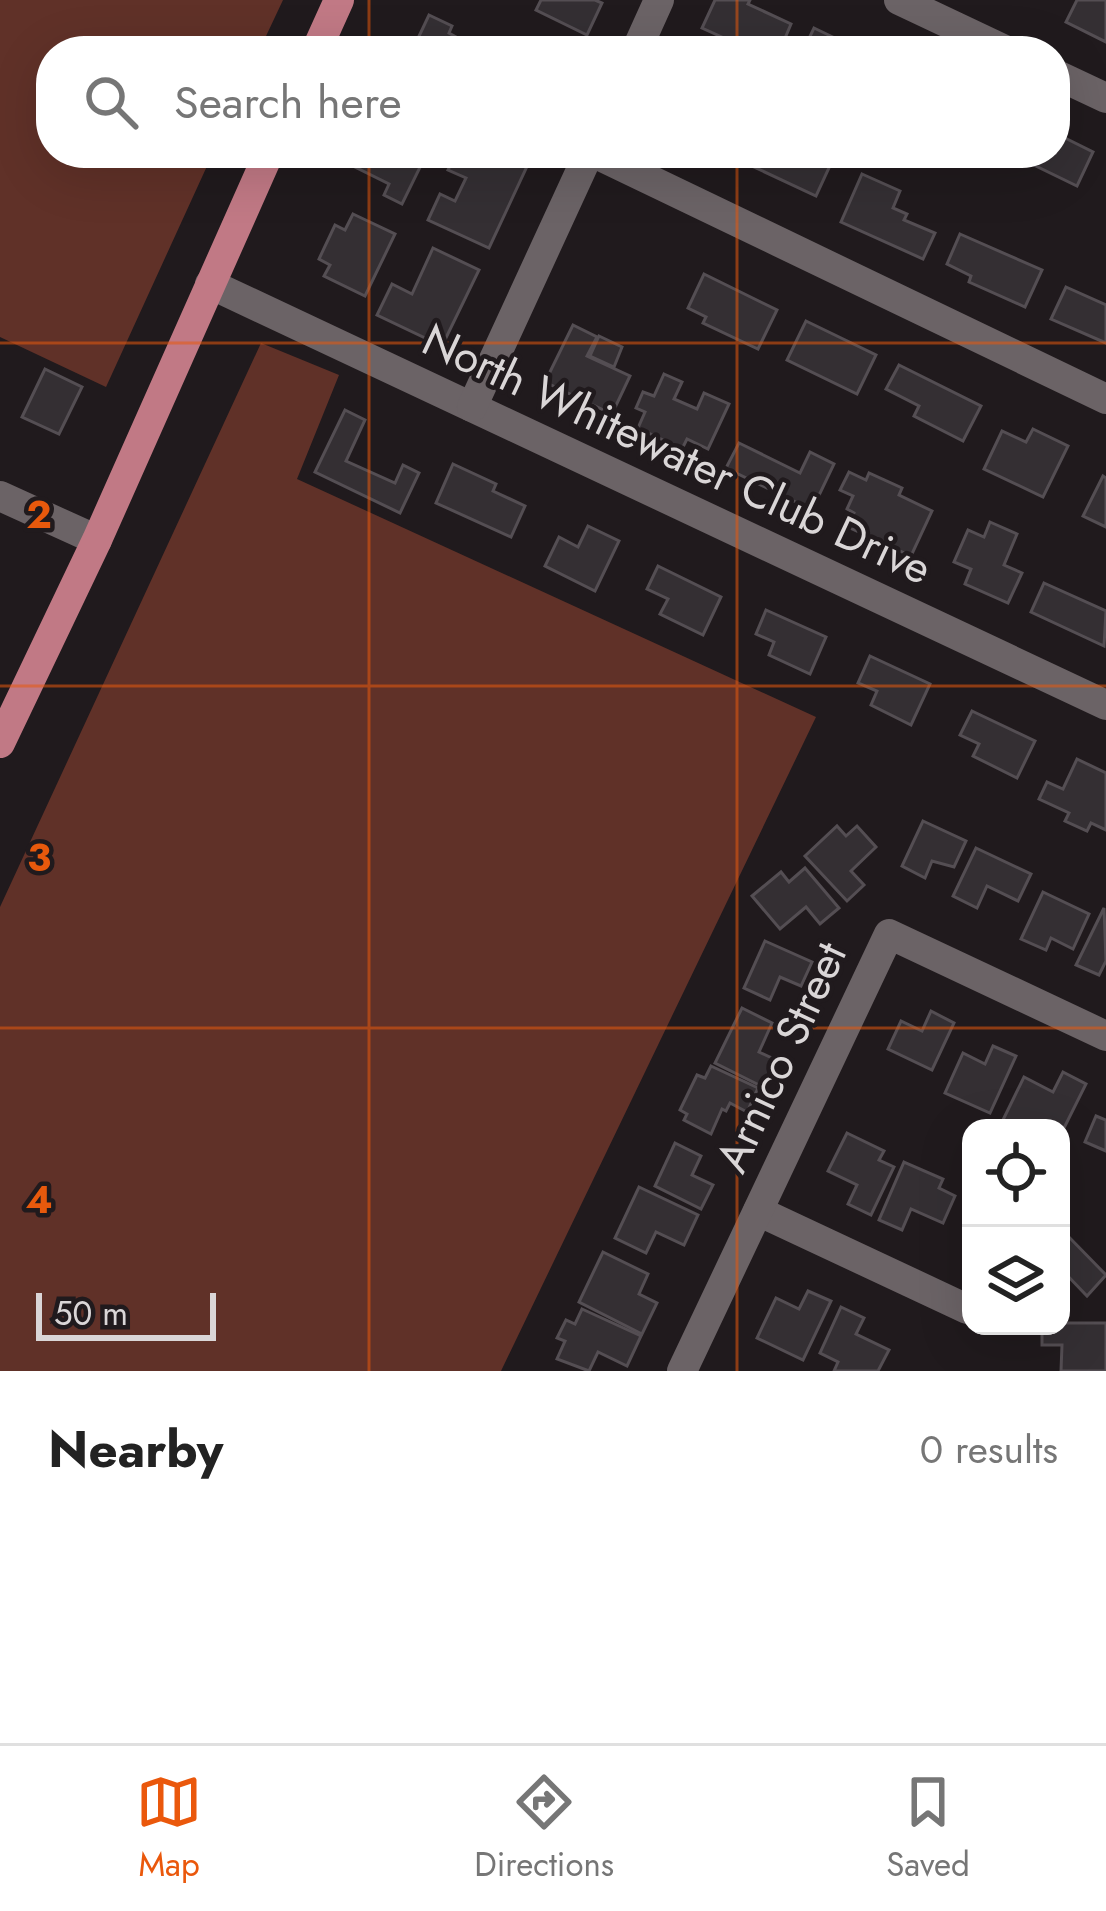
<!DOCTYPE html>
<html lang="en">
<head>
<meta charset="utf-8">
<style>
	body { margin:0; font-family:Jost,sans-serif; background:#f2f2f2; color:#222 }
	.controls { position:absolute; right:36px; bottom:36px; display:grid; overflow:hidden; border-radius:24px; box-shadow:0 12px 48px #0002 }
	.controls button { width:108px; height:108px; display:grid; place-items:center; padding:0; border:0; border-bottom:3px solid #e0e0e0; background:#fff; color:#222; font:60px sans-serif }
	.scale { position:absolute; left:36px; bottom:30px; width:180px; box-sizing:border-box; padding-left:12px; border:6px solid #dad6d7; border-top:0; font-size:33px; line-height:42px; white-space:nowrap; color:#dad6d7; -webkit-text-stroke:9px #201a1d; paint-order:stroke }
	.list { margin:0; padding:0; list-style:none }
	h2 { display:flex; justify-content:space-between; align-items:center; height:156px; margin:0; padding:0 48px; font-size:51px }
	h2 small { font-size:39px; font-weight:400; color:#767676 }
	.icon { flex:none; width:66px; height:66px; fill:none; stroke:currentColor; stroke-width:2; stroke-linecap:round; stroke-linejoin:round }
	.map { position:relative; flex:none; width:1106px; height:1371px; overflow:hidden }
	.search { position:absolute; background:#fff; box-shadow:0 12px 48px #0002; left:36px; right:36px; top:36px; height:132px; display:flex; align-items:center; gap:30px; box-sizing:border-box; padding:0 42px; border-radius:48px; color:#767676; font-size:45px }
	.sheet { height:372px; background:#fff }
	nav { display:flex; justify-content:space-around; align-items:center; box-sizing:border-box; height:168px; border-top:3px solid #e0e0e0; background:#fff; font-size:33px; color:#767676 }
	nav a { display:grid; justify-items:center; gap:6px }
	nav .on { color:#ea580c }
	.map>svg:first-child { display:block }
</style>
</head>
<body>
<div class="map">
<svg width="1106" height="1371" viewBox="0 0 1106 1371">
	<rect width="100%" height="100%" fill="#201a1d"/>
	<g fill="#603128">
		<polygon points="0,0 283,0 259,51 51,51 51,153 213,153 106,387 0,337"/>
		<polygon points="261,343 339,375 297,479 816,717 501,1371 0,1371 0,907"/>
	</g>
	<g fill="#342f33" stroke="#544e53" stroke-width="3">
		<polygon points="541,0 595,0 602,3 587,35 536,10"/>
		<polygon points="715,0 750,0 748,4 791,24 780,50 764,43 760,51 753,51 702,28"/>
		<polygon points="1077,0 1106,0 1106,42 1066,22"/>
		<polygon points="429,15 452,26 449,33 481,51 412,51"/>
		<polygon points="814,28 862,51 803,51"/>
		<polygon points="1055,133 1093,152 1077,186 1009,153 1055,153"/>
		<polygon points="361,153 427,153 402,204 384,195 389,184 355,167"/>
		<polygon points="456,153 516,153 530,160 489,248 428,220 440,194 455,201 466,178 448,170"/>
		<polygon points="760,153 826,153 834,157 816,196 754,167"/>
		<polygon points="862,174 900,191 893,208 907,214 904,220 935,233 923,259 841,222"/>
		<polygon points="353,214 395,234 365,296 324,276 330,265 319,259 335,225 345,230"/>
		<polygon points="960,234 1042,270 1025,307 969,282 971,276 947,264"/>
		<polygon points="433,248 479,270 442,346 377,315 392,284 412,294"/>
		<polygon points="704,274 777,310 758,349 703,323 706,317 688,308"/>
		<polygon points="1066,287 1106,305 1106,343 1051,319"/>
		<polygon points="806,321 876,355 857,394 787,360"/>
		<polygon points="573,325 597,337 587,356 630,376 612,414 545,382"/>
		<polygon points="599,336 622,347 614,367 590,356"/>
		<polygon points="899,365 981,406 963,441 914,416 919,406 886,389"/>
		<polygon points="45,369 82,387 59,434 22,417"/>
		<polygon points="664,374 682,382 674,399 697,409 704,393 729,404 708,449 687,439 682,449 638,428 645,412 636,408 643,392 654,396"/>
		<polygon points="345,410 365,420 346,461 395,483 403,465 419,473 400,513 315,472"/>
		<polygon points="1033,429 1068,446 1043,497 984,469 1002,431 1026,442"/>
		<polygon points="739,443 800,473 810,452 834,464 812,510 726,468"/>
		<polygon points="453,464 496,484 493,491 525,506 511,537 436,503"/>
		<polygon points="849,472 866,480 869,473 902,488 899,495 932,511 911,556 848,527 854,513 847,509 853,496 840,490"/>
		<polygon points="1103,476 1106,478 1106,527 1083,516"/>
		<polygon points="990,522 1017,534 1004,565 1022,573 1008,603 965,584 971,569 954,562 968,530 984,537"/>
		<polygon points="588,526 619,541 595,591 545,566 559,537 578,547"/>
		<polygon points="658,566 721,597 703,635 660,614 668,599 647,589"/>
		<polygon points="1044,583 1106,611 1104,646 1031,612"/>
		<polygon points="766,610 826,637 810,674 769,655 774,642 756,634"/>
		<polygon points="870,656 930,684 911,725 871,705 877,691 858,683"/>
		<polygon points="972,711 1035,741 1017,778 973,756 979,744 960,735"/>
		<polygon points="1077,759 1106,773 1106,830 1091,823 1087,831 1065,821 1069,813 1039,799 1047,782 1063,789"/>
		<polygon points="923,821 966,841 954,867 932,861 925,878 902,866"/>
		<polygon points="837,826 846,836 857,826 876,847 851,871 864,885 847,901 805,856"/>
		<polygon points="976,848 1031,874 1018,901 987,886 977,908 953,896"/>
		<polygon points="805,868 839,908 820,924 806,907 780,929 752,896 781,872 789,882"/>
		<polygon points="1043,892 1089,914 1073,949 1051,938 1046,950 1021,939"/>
		<polygon points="1104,908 1106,961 1099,975 1076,965"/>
		<polygon points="765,941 812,962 801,986 780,977 770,1000 744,988"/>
		<polygon points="742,1008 772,1023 759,1052 776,1060 763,1087 715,1063"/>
		<polygon points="931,1011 954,1023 932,1070 888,1049 901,1021 922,1031"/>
		<polygon points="993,1046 1016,1056 990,1113 945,1093 963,1053 985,1064"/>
		<polygon points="711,1066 758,1088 747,1112 730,1103 726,1111 722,1109 711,1134 684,1120 687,1114 680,1110 697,1075 705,1078"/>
		<polygon points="1063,1072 1086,1084 1063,1130 1047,1123 1045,1128 999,1128 1024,1077 1053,1092"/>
		<polygon points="1096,1116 1106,1120 1106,1151 1085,1142"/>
		<polygon points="847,1133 884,1151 879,1160 894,1167 871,1215 848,1204 857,1185 828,1171"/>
		<polygon points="675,1143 701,1156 692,1175 713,1185 701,1209 655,1186"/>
		<polygon points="904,1162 943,1179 939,1188 955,1196 943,1223 911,1209 902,1230 879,1220"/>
		<polygon points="639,1187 698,1215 684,1245 656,1232 646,1253 615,1238"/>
		<polygon points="1065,1233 1106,1275 1087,1296 1064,1272 1061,1275 1061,1236"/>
		<polygon points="603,1252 648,1274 639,1294 657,1303 642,1334 579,1302"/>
		<polygon points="808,1291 831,1301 803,1360 757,1338 776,1298 799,1309"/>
		<polygon points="841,1307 864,1318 856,1334 889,1350 878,1371 834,1371 838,1362 820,1353"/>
		<polygon points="582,1309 641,1336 627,1366 598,1352 589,1371 557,1359 565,1341 557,1338 566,1320 575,1324"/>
		<polygon points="1061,1323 1106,1323 1106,1371 1061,1371 1062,1345 1042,1345 1042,1326 1061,1326"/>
	</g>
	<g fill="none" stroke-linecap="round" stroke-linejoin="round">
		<g stroke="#6b6366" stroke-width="30">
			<polyline points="899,0 1007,51"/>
			<polyline points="636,51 659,0"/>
			<polyline points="1055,74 1106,98"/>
			<polyline points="594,153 1106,399"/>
			<polyline points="210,284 1106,705"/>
			<polyline points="472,407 589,153"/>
			<polyline points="0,496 97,540"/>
			<polyline points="758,1211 967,1309"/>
			<polyline points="682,1371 889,934 1106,1036"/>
		</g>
		<g stroke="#c17985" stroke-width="30">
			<polyline points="316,51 339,0"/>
			<polyline points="0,743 97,540 269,153"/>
		</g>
	</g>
	<path fill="none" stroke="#e8590c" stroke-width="3" stroke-opacity="0.55" d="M369,0V51M737,0V51M369,153V1371M737,153V1371M0,343H1106M0,686H1106M0,1028H1106"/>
	<g text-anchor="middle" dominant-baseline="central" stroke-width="9" stroke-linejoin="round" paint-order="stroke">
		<g font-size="45" fill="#dad6d7" stroke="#201a1d">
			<text transform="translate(677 454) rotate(25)">North Whitewater Club Drive</text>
			<text transform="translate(781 1057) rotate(-65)">Arnico Street</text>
		</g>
	</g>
	<g font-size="39" text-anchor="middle" font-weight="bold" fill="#e8590c" stroke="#201a1d" stroke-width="9" stroke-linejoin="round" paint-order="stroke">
		<text x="39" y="528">2</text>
		<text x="39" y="871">3</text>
		<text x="39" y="1213">4</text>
	</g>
</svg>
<div class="controls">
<button><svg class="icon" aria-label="locate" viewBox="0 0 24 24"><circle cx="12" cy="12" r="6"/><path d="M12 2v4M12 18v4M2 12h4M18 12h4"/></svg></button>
<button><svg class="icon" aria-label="layers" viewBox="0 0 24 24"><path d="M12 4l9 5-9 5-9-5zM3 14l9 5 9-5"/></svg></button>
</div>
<div class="scale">50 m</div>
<div class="search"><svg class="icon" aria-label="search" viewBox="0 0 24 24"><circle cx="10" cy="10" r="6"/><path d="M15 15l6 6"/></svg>Search here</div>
</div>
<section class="sheet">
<h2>Nearby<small>0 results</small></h2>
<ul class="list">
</ul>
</section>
<nav>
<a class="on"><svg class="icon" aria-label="map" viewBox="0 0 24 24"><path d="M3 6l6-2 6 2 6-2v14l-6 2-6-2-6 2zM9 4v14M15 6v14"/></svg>Map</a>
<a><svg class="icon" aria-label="directions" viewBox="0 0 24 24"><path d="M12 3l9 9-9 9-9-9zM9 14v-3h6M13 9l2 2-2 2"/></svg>Directions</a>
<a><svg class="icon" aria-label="saved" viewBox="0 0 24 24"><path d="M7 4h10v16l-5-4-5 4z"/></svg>Saved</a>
</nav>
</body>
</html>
